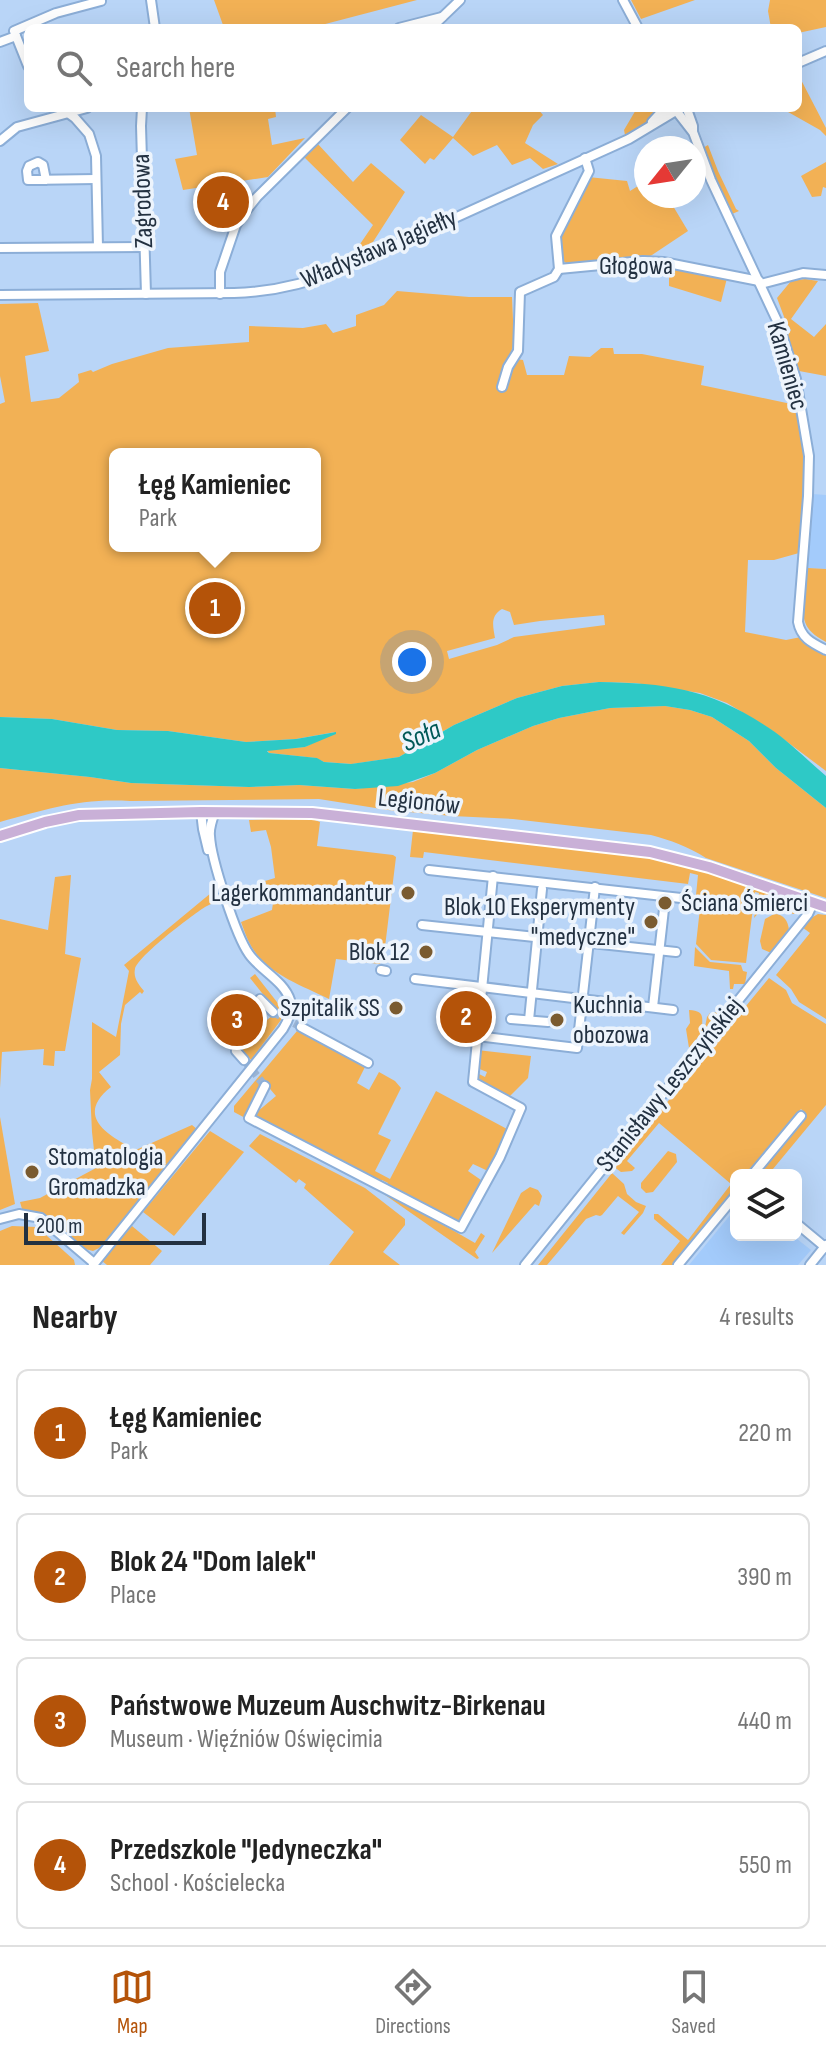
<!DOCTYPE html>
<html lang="en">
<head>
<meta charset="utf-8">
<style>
	body { margin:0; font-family:"Sofia Sans Condensed",sans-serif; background:#f6f6f6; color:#222 }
	.controls { position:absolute; right:24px; bottom:24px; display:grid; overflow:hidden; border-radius:12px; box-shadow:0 8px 32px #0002 }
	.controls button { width:72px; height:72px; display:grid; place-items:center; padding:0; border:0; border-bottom:2px solid #e0e0e0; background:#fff; color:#222; font:40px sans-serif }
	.compass { position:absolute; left:634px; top:136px; width:72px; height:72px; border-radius:50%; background:#fff; box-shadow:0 8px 32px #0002; rotate:240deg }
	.scale { position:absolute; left:24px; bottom:20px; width:182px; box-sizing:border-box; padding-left:8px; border:4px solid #233141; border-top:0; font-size:22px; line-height:28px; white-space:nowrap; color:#233141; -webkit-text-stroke:6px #edf4fc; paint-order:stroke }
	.you { position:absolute; left:412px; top:662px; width:28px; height:28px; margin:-20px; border:6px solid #fff; border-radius:50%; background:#1a73e8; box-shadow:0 0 0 12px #1a73e833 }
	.badge { display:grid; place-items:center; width:52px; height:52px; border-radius:50%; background:#b45309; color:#fff; font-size:26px; font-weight:700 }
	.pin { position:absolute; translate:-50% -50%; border:4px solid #fff; box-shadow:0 2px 8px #0006 }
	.popup { position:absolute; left:109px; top:448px; width:212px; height:104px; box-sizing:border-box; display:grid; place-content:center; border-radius:12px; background:#fff; filter:drop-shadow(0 2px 6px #0005); font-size:26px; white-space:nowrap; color:#767676 }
	.popup b { font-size:30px; color:#222 }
	.popup::after { content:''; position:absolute; left:50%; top:100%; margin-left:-16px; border:16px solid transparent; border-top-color:#fff }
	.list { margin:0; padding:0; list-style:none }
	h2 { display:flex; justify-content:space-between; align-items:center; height:104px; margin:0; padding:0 32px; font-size:34px }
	h2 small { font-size:26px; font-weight:400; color:#767676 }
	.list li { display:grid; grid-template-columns:52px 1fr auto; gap:24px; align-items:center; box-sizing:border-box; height:128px; margin:0 16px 16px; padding:0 16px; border:2px solid #e0e0e0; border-radius:12px }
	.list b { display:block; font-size:30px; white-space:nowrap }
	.list p { margin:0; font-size:26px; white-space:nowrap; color:#767676 }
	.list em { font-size:26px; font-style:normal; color:#767676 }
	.icon { flex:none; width:44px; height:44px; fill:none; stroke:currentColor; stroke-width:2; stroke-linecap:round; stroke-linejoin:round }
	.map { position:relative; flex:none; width:826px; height:1265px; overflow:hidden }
	.search { position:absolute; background:#fff; box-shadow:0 8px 32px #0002; left:24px; right:24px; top:24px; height:88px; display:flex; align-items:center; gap:20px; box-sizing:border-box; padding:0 28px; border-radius:12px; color:#767676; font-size:30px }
	.sheet { height:680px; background:#fff }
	nav { display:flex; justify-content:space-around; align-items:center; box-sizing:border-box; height:112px; border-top:2px solid #e0e0e0; background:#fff; font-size:22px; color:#767676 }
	nav a { display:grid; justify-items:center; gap:4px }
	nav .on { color:#b45309 }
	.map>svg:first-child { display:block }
</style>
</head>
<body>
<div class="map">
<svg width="826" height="1265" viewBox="0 0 826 1265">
	<rect width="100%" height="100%" fill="#b9d5f7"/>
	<g fill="#a3cbfb">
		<polygon points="812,494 826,495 826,569 808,568"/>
		<polygon points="736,1208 736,1235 792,1235 811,1250 798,1265 689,1265"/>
	</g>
	<g fill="#f2b155" fill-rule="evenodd">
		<polygon points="214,0 417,0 310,28 217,28 223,25"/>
		<polygon points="631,0 695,0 641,19"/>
		<polygon points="770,0 826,0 826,27 798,33 798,28 771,28 768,11"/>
		<polygon points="798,74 826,128 826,136 820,130 781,108 798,108"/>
		<polygon points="189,108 275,108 276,117 268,119 272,145 305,138 268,177 183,190 175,159 197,155"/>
		<polygon points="474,108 537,108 543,115 533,125 525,143 558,164 543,169 530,158 512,165 497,145 473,156 453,138 434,160 430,158 425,164 400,140 421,115 453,137"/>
		<path d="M637,108H655C653,121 636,129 625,135L624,130Z"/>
		<polygon points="317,143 353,182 371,163 405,192 373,242 356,250 373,225 304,157"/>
		<polygon points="708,145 718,171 736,209 739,211 732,214 710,167 703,148"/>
		<polygon points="826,162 826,188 823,187 821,196 812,197 801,176"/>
		<polygon points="588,177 627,181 630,191 646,181 646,196 667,196 688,231 649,257 570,266 562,260 560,236"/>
		<polygon points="669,266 727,278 721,302 669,286"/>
		<polygon points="805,279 818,281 791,319 814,337 826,324 826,376 799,371 787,337 791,330 786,322 777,298 791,281"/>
		<path d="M397,291L469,297H512L514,343L509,358L523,360L527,375H564L569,356L590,357L601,348H613L614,354H642L704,366L701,385L796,405L807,463L799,553L774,560H748L745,632L786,640L801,637L826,652V771L770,729L727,703L700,693L635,683L599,682L562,686L517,698L454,725L399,757L352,764L324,762L316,758L269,753L267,750L305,747L335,732L296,739L246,742L168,731L117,730L52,719L0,717V404L5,402L0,376V304L38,303L49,351L25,356L31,402L59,398L79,382L78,374L91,370L93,372L112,364L168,348L249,342V326L303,328L326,324L333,333L356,326V315L384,305ZM115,454H315V546H115ZM502,609L510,612L514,625L540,621L604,615L605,625L514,637L497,645L449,659L447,651L495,638C493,626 490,616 502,609Z"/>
		<path d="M808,568L826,569V642C802,629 802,619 804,594C804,585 805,577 808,568Z"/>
		<path d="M665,706L690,710L712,717L749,741L776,768L826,808V898L706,858C689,847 670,840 651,835L513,819L452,816L388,810L319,799L130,801C80,798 47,809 0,822V768L90,777L131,783L249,787L299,785L355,789L413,782L435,773L477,750L533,726L559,718L610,708Z"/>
		<path d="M307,817L320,822L317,846L393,855L396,857L384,955L382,956L380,964L336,959L329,999C301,985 267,974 251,946C247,939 244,930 241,922L272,910L273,903L265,881L275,878L271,847L266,830L251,832L249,820Z"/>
		<path d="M413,830L633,854C688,864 739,881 791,900L790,902L768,896L790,905L800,913L793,914C779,903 766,903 754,918L759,893L755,892L746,963L711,960L696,944L700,908L695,905L698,875L690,873L688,884L424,852L423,858L410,857Z"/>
		<polygon points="71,875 65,954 81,958 65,1051 55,1051 54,1066 43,1065 44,1049 2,1052 0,1088 0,919 48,930 55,877"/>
		<path d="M217,888L221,899C216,902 210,904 205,907C191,916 138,956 135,969C133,978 139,985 144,991L142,994L140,992L125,1005L121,1024L120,1055L99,1072L111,1087C79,1112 100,1131 127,1145L129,1153L192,1125L198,1130L99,1248L93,1251L85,1249L41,1215L22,1209L20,1202L40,1198L96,1168L92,1132L90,1090L92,1079V1022L116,1037L129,971L124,965Z"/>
		<path d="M774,914C784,914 788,921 789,930L774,952H769L762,949L760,941L765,919Z"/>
		<polygon points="818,914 826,915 826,1019 799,1002 791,989 776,975 810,933 802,927 806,921"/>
		<polygon points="695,947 710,962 741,965 743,971 747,972 745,984 734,984 733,989 730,989 729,971 694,966"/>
		<polygon points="255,974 284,1011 281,1020 251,1060 240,1047 237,1046 274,1014 267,1006 270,1003 250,978"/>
		<polygon points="769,978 786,990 792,1003 826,1024 826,1105 768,1175 756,1175 805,1113 801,1109 747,1175 736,1175 736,1188 674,1265 661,1265 680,1241 654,1219 654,1214 658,1214 688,1240 731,1184 659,1123 627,1161 635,1168 632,1171 621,1172 614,1167"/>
		<path d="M689,1010C702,1011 703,1014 702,1026L705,1027L707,1017L710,1013V1016L713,1017V1012L718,1013L689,1048L686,1029L690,1023Z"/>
		<polygon points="297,1031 365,1067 357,1083 369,1090 379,1072 395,1081 401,1088 378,1134 391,1140 375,1171 390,1179 436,1091 507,1129 488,1171 473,1164 468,1171 481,1180 459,1223 387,1186 388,1183 382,1180 380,1184 250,1118 276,1096 265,1083 247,1119 234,1112 234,1106"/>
		<polygon points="477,1050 531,1056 528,1078 508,1098 481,1083 477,1073 485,1077 487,1072 477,1068"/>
		<polygon points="0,1117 15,1204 0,1210"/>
		<polygon points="210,1131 244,1152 174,1236 143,1212"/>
		<polygon points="260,1134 365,1188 405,1219 405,1225 383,1252 400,1265 329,1265 354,1232 304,1188 306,1184 299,1179 296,1183 249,1146"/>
		<polygon points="668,1151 676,1154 677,1162 653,1192 646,1193 641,1188 641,1183"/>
		<polygon points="612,1173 624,1184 627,1194 636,1202 646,1206 643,1213 624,1235 621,1233 639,1212 618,1196 602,1215 600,1216 596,1215 586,1219 547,1265 538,1265"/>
		<polygon points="530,1187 538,1190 542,1196 539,1206 535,1204 492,1253 521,1193"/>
		<polygon points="379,1188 475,1243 481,1233 485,1236 475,1252 479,1258 477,1259 378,1190"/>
		<polygon points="12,1226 37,1227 74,1260 75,1265 0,1265 0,1231"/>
		<polygon points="132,1226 162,1251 150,1265 107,1265 102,1261"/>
	</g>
	<path fill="#2ec9c6" d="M599,682C667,683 711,689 769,728C790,742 807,760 826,776V808L776,768L749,741L712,717L690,710L665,706L610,708L559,718L533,726L477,750L435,773L398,786L355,789L299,785L249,787L131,783L90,777L0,768V717L52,719L117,730L168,731L246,742L296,739L336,732V734L305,747L267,751L269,753L317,758L324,762L351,764L399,757L454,725L517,698L562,686Z"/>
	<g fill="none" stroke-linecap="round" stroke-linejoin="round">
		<g stroke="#9bb4d3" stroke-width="8" stroke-dasharray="8 4" stroke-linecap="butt">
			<polyline points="273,1012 301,1027"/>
			<polyline points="231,1039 229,1041 236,1051"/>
			<polyline points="244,1060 265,1086"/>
		</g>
		<g stroke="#8caed7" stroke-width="12">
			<g id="minor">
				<polyline points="151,0 155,28"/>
				<polyline points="623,0 638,28"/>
				<polyline points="399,28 442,17"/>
				<polyline points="431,28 460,0"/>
				<polyline points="0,42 16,36"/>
				<polyline points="798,63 826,51"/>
				<polyline points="28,66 14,31 56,13 101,1"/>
				<polyline points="142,108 141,126 146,294"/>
				<path d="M687,109L693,126V132L711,180L779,325L796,379L809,456L808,496L798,622C801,638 812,643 826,650"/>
				<polyline points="68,113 75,118 89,134 96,156 98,247"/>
				<polyline points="678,113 692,131"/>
				<polyline points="652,122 665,108"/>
				<polyline points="0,141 17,127 87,108"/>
				<polyline points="46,180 43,165 38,162 29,166 27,171 28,180 96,179"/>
				<polyline points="0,248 145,247"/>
				<polyline points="559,269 643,261 663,262 759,281"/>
				<polyline points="761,284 803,273 826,275"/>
				<polyline points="220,294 220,272 236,225 241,217 257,197 347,108"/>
				<path d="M0,295L234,293C271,292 306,284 340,270L629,139L674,112"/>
				<polyline points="502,387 508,367 518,351 520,292 554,277 559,269 556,236 589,171 585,158"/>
				<polyline points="201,812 203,829 208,850"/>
				<polyline points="429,870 681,898"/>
				<polyline points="422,925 676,952"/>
				<polyline points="381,970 386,971"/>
				<polyline points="415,979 673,1010"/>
				<polyline points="260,999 273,1012"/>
				<polyline points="653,1007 664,909"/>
				<polyline points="511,1019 548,1022"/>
				<polyline points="529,1020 542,889"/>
				<polyline points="301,1027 368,1063"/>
				<polyline points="477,1036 577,1048 595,887"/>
				<polyline points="236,1051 244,1060"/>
				<polyline points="265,1086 249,1118 461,1228 500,1157 521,1108 473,1082 493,876"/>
				<polyline points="752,1175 801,1116"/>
				<polyline points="0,1219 19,1214 41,1218 94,1263"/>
				<polyline points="796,1223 826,1248"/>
				<path d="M93,1265L283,1029C288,1021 293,1010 290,1000C284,981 260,970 249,954C236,936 211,859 210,836C209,828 212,820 215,812"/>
				<polyline points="525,1265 808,914 813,903"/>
				<polyline points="678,1265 736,1195"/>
				<polyline points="810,1265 826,1245"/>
			</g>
		</g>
		<g stroke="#fff" stroke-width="14">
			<polyline id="major" points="0,836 45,822 79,815 201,812 312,813 650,852 709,867 826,907"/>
		</g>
		<use href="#minor" stroke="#fff" stroke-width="8"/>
		<use href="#major" stroke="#c9b0d7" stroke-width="10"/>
	</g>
	<g fill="#7a5b30" stroke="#edf4fc" stroke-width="3">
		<circle cx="408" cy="893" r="8"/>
		<circle cx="665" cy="903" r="8"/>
		<circle cx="651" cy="922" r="8"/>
		<circle cx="426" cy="952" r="8"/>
		<circle cx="396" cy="1008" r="8"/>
		<circle cx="557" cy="1020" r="8"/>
		<circle cx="32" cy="1172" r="8"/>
	</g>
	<g text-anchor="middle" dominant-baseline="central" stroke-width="7" stroke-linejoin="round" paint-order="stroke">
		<g font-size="26" fill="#233141" stroke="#edf4fc">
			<text transform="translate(143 201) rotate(-92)">Zagrodowa</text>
			<text transform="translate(379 249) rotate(-23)">Władysława Jagiełły</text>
			<text x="636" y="266">Głogowa</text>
			<text transform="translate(787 366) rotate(74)">Kamieniec</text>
			<text transform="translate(419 802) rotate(6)">Legionów</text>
			<text transform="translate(670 1085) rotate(-51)">Stanisławy Leszczyńskiej</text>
		</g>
		<g font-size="26" fill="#233141" stroke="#edf4fc" text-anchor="end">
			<text x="392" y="893">Lagerkommandantur</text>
			<text x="681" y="903" text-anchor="start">Ściana Śmierci</text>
			<text x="635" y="907">Blok 10 Eksperymenty<tspan x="635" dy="30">"medyczne"</tspan></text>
			<text x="410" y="952">Blok 12</text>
			<text x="573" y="1005" text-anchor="start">Kuchnia<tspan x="573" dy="30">obozowa</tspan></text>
			<text x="380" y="1008">Szpitalik SS</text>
			<text x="48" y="1157" text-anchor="start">Stomatologia<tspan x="48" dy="30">Gromadzka</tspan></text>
		</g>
		<g font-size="28" font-style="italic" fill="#005958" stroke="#edf4fc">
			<text transform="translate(421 736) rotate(-24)">Soła</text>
		</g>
	</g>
</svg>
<div class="controls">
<button><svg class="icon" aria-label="layers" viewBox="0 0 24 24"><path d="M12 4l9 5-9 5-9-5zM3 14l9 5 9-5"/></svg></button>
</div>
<svg class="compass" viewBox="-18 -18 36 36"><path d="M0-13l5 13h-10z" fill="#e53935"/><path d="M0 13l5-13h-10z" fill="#767676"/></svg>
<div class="scale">200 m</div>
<div class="you"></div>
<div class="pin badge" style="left:215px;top:608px">1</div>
<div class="popup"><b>Łęg Kamieniec</b>Park</div>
<div class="pin badge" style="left:466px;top:1017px">2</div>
<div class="pin badge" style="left:237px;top:1020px">3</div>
<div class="pin badge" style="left:223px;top:202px">4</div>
<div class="search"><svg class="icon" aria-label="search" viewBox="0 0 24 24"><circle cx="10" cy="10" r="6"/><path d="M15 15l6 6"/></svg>Search here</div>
</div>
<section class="sheet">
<h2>Nearby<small>4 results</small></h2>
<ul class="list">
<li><span class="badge">1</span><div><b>Łęg Kamieniec</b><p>Park</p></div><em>220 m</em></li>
<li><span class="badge">2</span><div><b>Blok 24 &quot;Dom lalek&quot;</b><p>Place</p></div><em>390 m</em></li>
<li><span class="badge">3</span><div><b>Państwowe Muzeum Auschwitz-Birkenau</b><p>Museum · Więźniów Oświęcimia</p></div><em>440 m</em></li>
<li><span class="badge">4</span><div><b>Przedszkole &quot;Jedyneczka&quot;</b><p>School · Kościelecka</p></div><em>550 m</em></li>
</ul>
</section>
<nav>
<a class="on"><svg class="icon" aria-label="map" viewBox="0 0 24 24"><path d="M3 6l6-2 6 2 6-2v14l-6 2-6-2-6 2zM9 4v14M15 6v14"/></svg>Map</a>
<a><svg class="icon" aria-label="directions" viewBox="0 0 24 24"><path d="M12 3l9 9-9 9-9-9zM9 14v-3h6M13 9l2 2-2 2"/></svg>Directions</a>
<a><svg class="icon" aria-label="saved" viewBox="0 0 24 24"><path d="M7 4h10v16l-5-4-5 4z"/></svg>Saved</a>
</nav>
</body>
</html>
